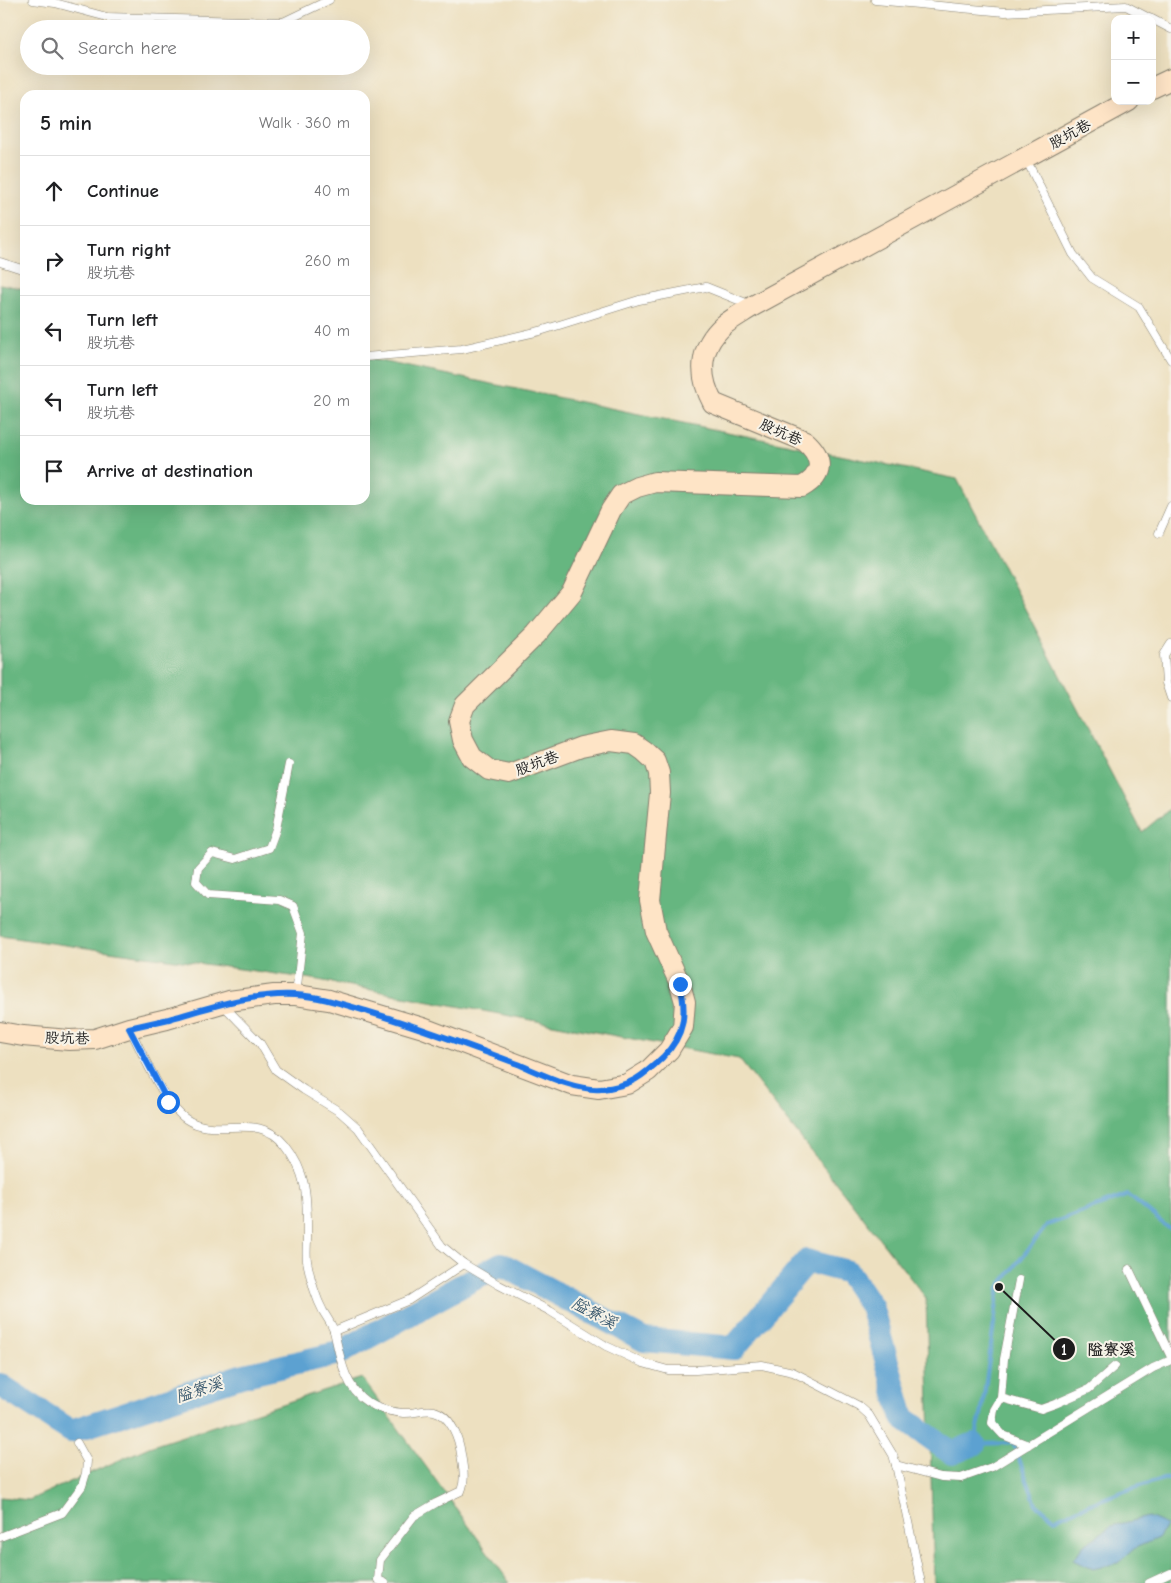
<!DOCTYPE html>
<html lang="en">
<head>
<meta charset="utf-8">
<style>
	body { margin:0; font-family:"Comic Neue","LXGW WenKai TC",sans-serif; background:#f6f6f6; color:#202124 }
	.controls { position:absolute; right:15px; top:15px; display:grid; overflow:hidden; border-radius:10px; box-shadow:0 5px 20px #0002 }
	.controls button { width:45px; height:45px; display:grid; place-items:center; padding:0; border:0; border-bottom:1px solid #e0e0e0; background:#fff; color:#202124; font:25px sans-serif }
	.stop { position:absolute; width:15px; height:15px; margin:-11px; border:4px solid #1a73e8; border-radius:50%; background:#fff }
	.stop.end { background:#1a73e8; border-color:#fff; box-shadow:0 1px 5px #0008 }
	.list { margin:0; padding:0; list-style:none }
	h2 { display:flex; justify-content:space-between; align-items:center; height:65px; margin:0; padding:0 20px; font-size:21px }
	h2 small { font-size:16px; font-weight:400; color:#757577 }
	.list li { display:grid; grid-template-columns:32px 1fr auto; gap:15px; align-items:center; box-sizing:border-box; height:70px; padding:0 20px; border-top:1px solid #e0e0e0 }
	.list b { display:block; font-size:19px; white-space:nowrap }
	.list p { margin:0; font-size:16px; white-space:nowrap; color:#757577 }
	.list em { font-size:16px; font-style:normal; color:#757577 }
	.icon { flex:none; width:28px; height:28px; fill:none; stroke:currentColor; stroke-width:2; stroke-linecap:round; stroke-linejoin:round }
	.map { position:relative; flex:none; width:1171px; height:1583px; overflow:hidden }
	.search { position:absolute; background:#fff; box-shadow:0 5px 20px #0002; left:20px; top:20px; width:350px; height:55px; display:flex; align-items:center; gap:12px; box-sizing:border-box; padding:0 18px; border-radius:28px; color:#757577; font-size:19px }
	.panel { position:absolute; background:#fff; box-shadow:0 5px 20px #0002; left:20px; top:90px; width:350px; height:415px; border-radius:15px }
	.map>svg:first-child { display:block }
</style>
</head>
<body>
<div class="map">
<svg width="1171" height="1583" viewBox="0 0 1171 1583">
	<rect width="100%" height="100%" fill="#f7f3e8"/>
	<filter id="ink" filterUnits="userSpaceOnUse"><feTurbulence type="fractalNoise" baseFrequency=".02" numOctaves="2"/><feDisplacementMap in="SourceGraphic" scale="10" xChannelSelector="R" yChannelSelector="G"/><feConvolveMatrix kernelMatrix="1 2 1 2 8 2 1 2 1" color-interpolation-filters="sRGB"/></filter>
	<filter id="wash" filterUnits="userSpaceOnUse"><feTurbulence type="fractalNoise" baseFrequency=".0096" numOctaves="4" result="noise"/><feDisplacementMap in="SourceGraphic" scale="20" xChannelSelector="R" yChannelSelector="G"/><feGaussianBlur stdDeviation="1.12" result="paint"/><feColorMatrix in="noise" values="0 0 0 0 0 0 0 0 0 0 0 0 0 0 0 0 0 1.4 0 .05"/><feComposite in="paint" operator="in"/></filter>
	<g filter="url(#wash)">
		<rect width="100%" height="100%" fill="#ede0c0"/>
		<g fill="#66b680" stroke="#41694e">
			<polygon points="0,284 25,289 25,500 365,500 365,358 957,479 1142,832 1171,808 1171,1583 934,1583 926,1298 739,1059 313,979 0,936"/>
			<polygon points="362,1378 510,1583 0,1583 0,1497 29,1500 149,1447"/>
		</g>
		<polygon fill="#5ca1d1" stroke="#3c5e76" points="1148,1517 1167,1525 1158,1538 1135,1548 1118,1563 1093,1569 1073,1560 1083,1546 1111,1526"/>
		<g fill="none" stroke-linecap="round" stroke-linejoin="round">
			<path stroke="#5ca1d1" stroke-width="4" d="M1171,1230L1128,1195L1047,1225L999,1287L982,1410L974,1444L1013,1443L1036,1504L1055,1519C1093,1502 1131,1487 1171,1477"/>
			<polyline stroke="#5ca1d1" stroke-width="24" points="0,1385 71,1431 241,1376 339,1353 501,1264 644,1340 734,1348 807,1261 848,1272 871,1306 903,1418 952,1453 974,1444"/>
		</g>
	</g>
	<g filter="url(#ink)">
		<g fill="none" stroke-linecap="round" stroke-linejoin="round">
			<g stroke="#847e6e" stroke-width="9">
				<g id="lane">
					<polyline points="33,0 55,3 107,17 283,22 329,0"/>
					<polyline points="875,0 1005,12 1126,6 1151,19"/>
					<polyline points="1152,19 1171,29"/>
					<polyline points="1026,159 1073,254 1092,278 1139,307 1171,360"/>
					<polyline points="0,262 25,270"/>
					<polyline points="365,357 462,349 540,331 639,300 706,287 751,305"/>
					<polyline points="1159,533 1171,506"/>
					<polyline points="1171,644 1164,655 1166,683 1171,698"/>
					<polyline points="289,764 276,829 269,848 235,859 212,853 198,868 196,882 208,895 279,900 293,906 303,933 296,995"/>
					<polyline points="223,1005 260,1043 276,1070 304,1090 340,1112 358,1128 442,1246 464,1264 499,1285 550,1311 606,1346 643,1363 668,1370 696,1370 762,1365 793,1372 859,1406 869,1415 893,1455 896,1465 921,1583"/>
					<path d="M130,1029C143,1054 164,1104 186,1119C217,1140 257,1110 285,1145C309,1175 307,1202 307,1238C307,1245 306,1253 307,1261C310,1277 315,1296 323,1311C327,1318 331,1323 334,1331L409,1300L464,1264"/>
					<polyline points="1129,1269 1171,1357"/>
					<polyline points="1019,1280 1004,1359 1001,1398 994,1410 992,1423 1003,1435 1028,1445"/>
					<path d="M334,1331C340,1356 344,1387 367,1402C378,1409 391,1412 403,1413C413,1414 423,1409 434,1411C451,1415 459,1439 461,1454C463,1467 466,1479 461,1491L436,1503L414,1516L380,1560L378,1580L385,1583"/>
					<polyline points="1001,1398 1041,1409 1055,1404 1089,1389 1115,1366"/>
					<polyline points="896,1465 941,1477 961,1478 992,1467 1153,1368 1171,1360"/>
					<polyline points="0,1537 62,1513 82,1486 86,1473 87,1461 77,1443"/>
					<polyline points="1149,1583 1171,1573"/>
				</g>
			</g>
			<g stroke="#847e6e" stroke-width="22">
				<g id="secondary">
					<polyline points="1152,88 1171,79"/>
					<path d="M0,1032L23,1036L69,1040L95,1039L129,1028L167,1019L229,1001L274,995H296L329,1000L423,1028L572,1085L599,1089L627,1084L648,1071L669,1050L683,1027L685,1002L680,984L656,931L650,900L660,793L659,773L655,761L644,751L634,744L611,741L581,747L509,774L489,770L472,757L463,740L459,721L465,705L536,635L572,592L611,510L621,495L637,487L655,482L802,487C825,474 823,457 805,441L713,403C698,375 699,347 724,325C733,318 744,312 753,306L1129,101"/>
				</g>
			</g>
			<use href="#lane" stroke="#fff" stroke-width="8"/>
			<use href="#secondary" stroke="#fee4c6" stroke-width="20"/>
		</g>
	</g>
	<g fill="none" stroke-linecap="round" stroke-linejoin="round" filter="url(#ink)">
		<path stroke="#1a73e8" stroke-width="6" d="M168,1102L129,1028C142,1025 156,1022 169,1019C211,1007 252,993 295,995C320,996 345,1005 369,1012C420,1027 469,1046 518,1064C542,1074 576,1091 601,1089C631,1086 642,1077 663,1057C685,1035 687,1013 680,984"/>
	</g>
	<g text-anchor="middle" dominant-baseline="central" stroke-width="4" stroke-linejoin="round" paint-order="stroke">
		<g font-size="15" fill="#1c1c1c" stroke="#f7f3e8">
			<text transform="translate(1070 134) rotate(-29)">股坑巷</text>
			<text transform="translate(781 432) rotate(24)">股坑巷</text>
			<text transform="translate(537 763) rotate(-20)">股坑巷</text>
			<text transform="translate(67 1038) rotate(1)">股坑巷</text>
		</g>
		<g font-size="16" font-style="italic" fill="#39586d" stroke="#f7f3e8">
			<text transform="translate(594 1313) rotate(28)">隘寮溪</text>
			<text transform="translate(199 1390) rotate(-18)">隘寮溪</text>
		</g>
	</g>
	<path fill="none" stroke="#1c1c1c" stroke-width="2" d="M999 1287L1064 1349"/>
	<g fill="#1c1c1c" stroke="#f7f3e8" stroke-width="2">
		<circle cx="999" cy="1287" r="5"/>
		<circle cx="1064" cy="1349" r="12"/>
	</g>
	<g font-size="15" text-anchor="middle" font-weight="bold" fill="#fff">
		<text x="1064" y="1355">1</text>
	</g>
	<g font-size="16" text-anchor="middle" font-weight="bold" fill="#1c1c1c" stroke="#f7f3e8" stroke-width="4" stroke-linejoin="round" paint-order="stroke">
		<text x="1111" y="1355">隘寮溪</text>
	</g>
</svg>
<div class="controls">
<button>+</button>
<button>−</button>
</div>
<div class="stop" style="left:168px;top:1102px"></div>
<div class="stop end" style="left:680px;top:984px"></div>
<div class="search"><svg class="icon" aria-label="search" viewBox="0 0 24 24"><circle cx="10" cy="10" r="6"/><path d="M15 15l6 6"/></svg>Search here</div>
<section class="panel">
<h2>5 min<small>Walk · 360 m</small></h2>
<ul class="list">
<li><svg class="icon" aria-label="ahead" viewBox="0 0 24 24"><path d="M12 20V5M6 11l6-6 6 6"/></svg><div><b>Continue</b></div><em>40 m</em></li>
<li><svg class="icon" aria-label="right" viewBox="0 0 24 24"><path d="M7 20v-9h11M14 6l5 5-5 5"/></svg><div><b>Turn right</b><p>股坑巷</p></div><em>260 m</em></li>
<li><svg class="icon" aria-label="left" viewBox="0 0 24 24"><path d="M17 20v-9H6M10 6l-5 5 5 5"/></svg><div><b>Turn left</b><p>股坑巷</p></div><em>40 m</em></li>
<li><svg class="icon" aria-label="left" viewBox="0 0 24 24"><path d="M17 20v-9H6M10 6l-5 5 5 5"/></svg><div><b>Turn left</b><p>股坑巷</p></div><em>20 m</em></li>
<li><svg class="icon" aria-label="arrive" viewBox="0 0 24 24"><path d="M6 21V4h12l-3 4 3 4H6"/></svg><div><b>Arrive at destination</b></div></li>
</ul>
</section>
</div>
</body>
</html>
